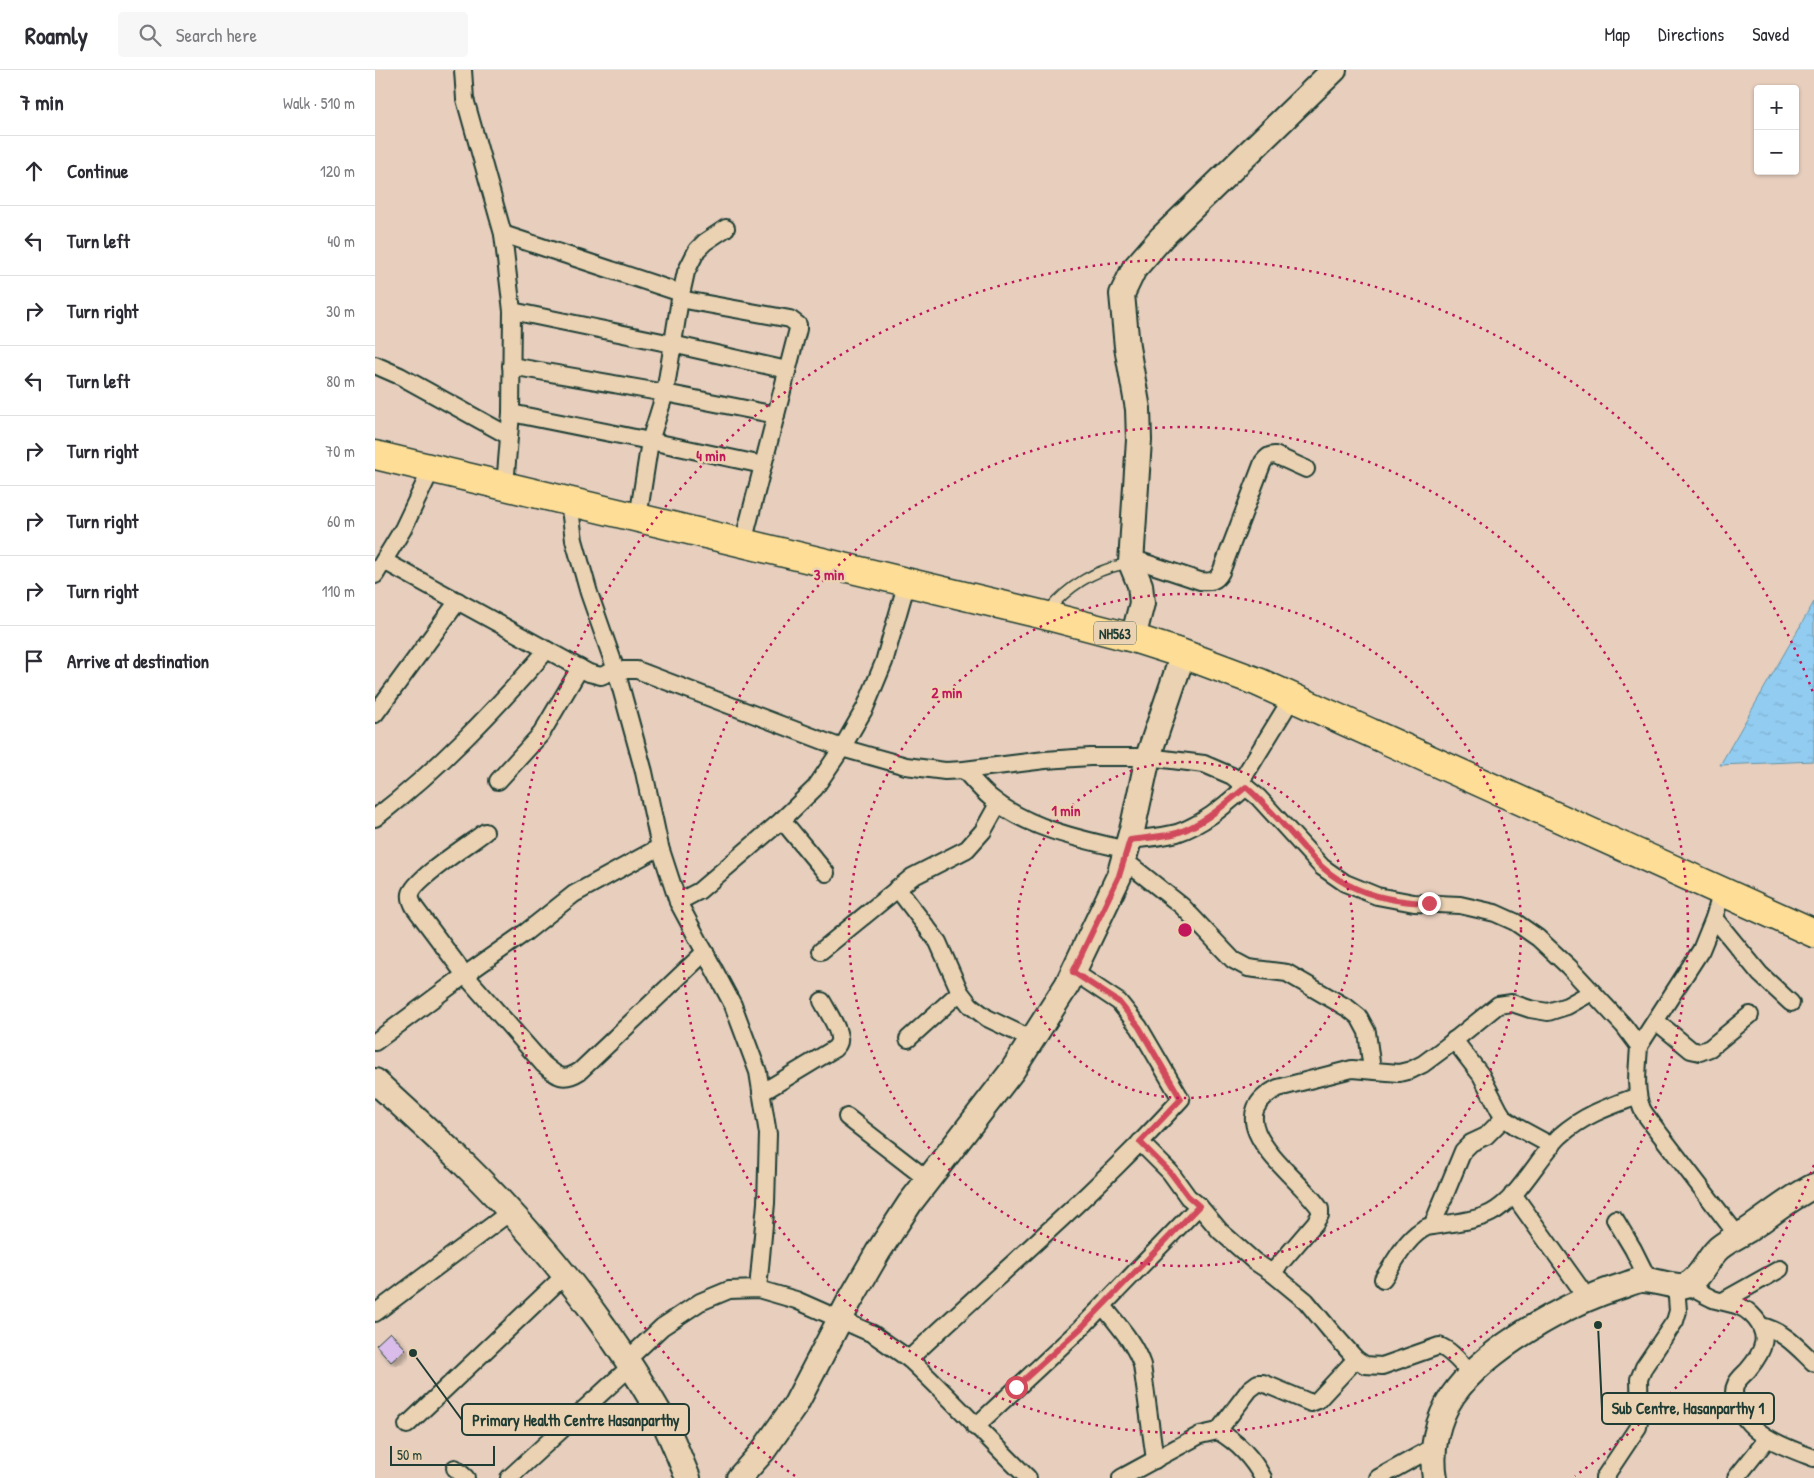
<!DOCTYPE html>
<html lang="en">
<head>
<meta charset="utf-8">
<style>
	body { margin:0; font-family:"Patrick Hand",sans-serif; background:#f7f7f7; color:#2b2b33 }
	.controls { position:absolute; right:15px; top:15px; display:grid; overflow:hidden; border-radius:5px; box-shadow:0 1px 4px #0004 }
	.controls button { width:45px; height:45px; display:grid; place-items:center; padding:0; border:0; border-bottom:1px solid #e1e1e2; background:#fff; color:#2b2b33; font:25px sans-serif }
	.scale { position:absolute; left:15px; bottom:12px; width:105px; box-sizing:border-box; padding-left:5px; border:2px solid #1f3d34; border-top:0; font-size:14px; line-height:18px; white-space:nowrap; color:#1f3d34; -webkit-text-stroke:4px #ead2b2; paint-order:stroke }
	.stop { position:absolute; width:15px; height:15px; margin:-11px; border:4px solid #d1495b; border-radius:50%; background:#fff }
	.stop.end { background:#d1495b; border-color:#fff; box-shadow:0 1px 5px #0008 }
	.list { margin:0; padding:0; list-style:none }
	h2 { display:flex; justify-content:space-between; align-items:center; height:65px; margin:0; padding:0 20px; font-size:21px }
	h2 small { font-size:16px; font-weight:400; color:#7c7c81 }
	.list li { display:grid; grid-template-columns:32px 1fr auto; gap:15px; align-items:center; box-sizing:border-box; height:70px; padding:0 20px; border-top:1px solid #e1e1e2 }
	.list b { display:block; font-size:19px; white-space:nowrap }
	.list em { font-size:16px; font-style:normal; color:#7c7c81 }
	.icon { flex:none; width:28px; height:28px; fill:none; stroke:currentColor; stroke-width:2; stroke-linecap:round; stroke-linejoin:round }
	.map { position:relative; flex:none; width:1439px; height:1408px; overflow:hidden }
	header { display:flex; align-items:center; gap:30px; box-sizing:border-box; height:70px; padding:0 25px; background:#fff; border-bottom:1px solid #e1e1e2 }
	header strong { font-size:24px }
	nav { display:flex; gap:28px; margin-inline-start:auto; font-size:18px }
	.search { width:350px; height:45px; background:#f7f7f7; display:flex; align-items:center; gap:12px; box-sizing:border-box; padding:0 18px; border-radius:5px; color:#7c7c81; font-size:19px }
	main { display:flex }
	aside { flex:1; background:#fff }
	.map>svg:first-child { display:block }
</style>
</head>
<body>
<header>
<strong>Roamly</strong>
<div class="search"><svg class="icon" aria-label="search" viewBox="0 0 24 24"><circle cx="10" cy="10" r="6"/><path d="M15 15l6 6"/></svg>Search here</div>
<nav><a>Map</a><a>Directions</a><a>Saved</a></nav>
</header>
<main>
<aside>
<h2>7 min<small>Walk · 510 m</small></h2>
<ul class="list">
<li><svg class="icon" aria-label="ahead" viewBox="0 0 24 24"><path d="M12 20V5M6 11l6-6 6 6"/></svg><div><b>Continue</b></div><em>120 m</em></li>
<li><svg class="icon" aria-label="left" viewBox="0 0 24 24"><path d="M17 20v-9H6M10 6l-5 5 5 5"/></svg><div><b>Turn left</b></div><em>40 m</em></li>
<li><svg class="icon" aria-label="right" viewBox="0 0 24 24"><path d="M7 20v-9h11M14 6l5 5-5 5"/></svg><div><b>Turn right</b></div><em>30 m</em></li>
<li><svg class="icon" aria-label="left" viewBox="0 0 24 24"><path d="M17 20v-9H6M10 6l-5 5 5 5"/></svg><div><b>Turn left</b></div><em>80 m</em></li>
<li><svg class="icon" aria-label="right" viewBox="0 0 24 24"><path d="M7 20v-9h11M14 6l5 5-5 5"/></svg><div><b>Turn right</b></div><em>70 m</em></li>
<li><svg class="icon" aria-label="right" viewBox="0 0 24 24"><path d="M7 20v-9h11M14 6l5 5-5 5"/></svg><div><b>Turn right</b></div><em>60 m</em></li>
<li><svg class="icon" aria-label="right" viewBox="0 0 24 24"><path d="M7 20v-9h11M14 6l5 5-5 5"/></svg><div><b>Turn right</b></div><em>110 m</em></li>
<li><svg class="icon" aria-label="arrive" viewBox="0 0 24 24"><path d="M6 21V4h12l-3 4 3 4H6"/></svg><div><b>Arrive at destination</b></div></li>
</ul>
</aside>
<div class="map">
<svg width="1439" height="1408" viewBox="0 0 1439 1408">
	<defs>
		<pattern id="water-ripples" width="26" height="14" patternUnits="userSpaceOnUse" patternTransform="scale(1.25)"><rect width="26" height="14" fill="#92ccf1"/><path d="M2 4q2-2 4 0t4 0M15 11q2-2 4 0t4 0" fill="none" stroke="#7db0cf"/></pattern>
		<filter id="shadow"><feDropShadow dx="4.5" dy="4.5" stdDeviation="2.5" flood-color="#0004"/></filter>
	</defs>
	<rect width="100%" height="100%" fill="#e7cebd"/>
	<filter id="ink" filterUnits="userSpaceOnUse"><feTurbulence type="fractalNoise" baseFrequency=".02" numOctaves="2"/><feDisplacementMap in="SourceGraphic" scale="10" xChannelSelector="R" yChannelSelector="G"/><feConvolveMatrix kernelMatrix="1 2 1 2 8 2 1 2 1" color-interpolation-filters="sRGB"/></filter>
	<g filter="url(#ink)">
		<polygon fill="url(#water-ripples)" stroke="#6493a5" points="1439,532 1439,691 1345,695"/>
		<polygon fill="#d9bcea" stroke="#1f3d34" filter="url(#shadow)" points="15,1262 31,1279 16,1292 1,1275"/>
		<g fill="none" stroke-linecap="round" stroke-linejoin="round">
			<g stroke="#1f3d34" stroke-width="12">
				<path id="lane" d="M672,542C693,516 722,498 756,493"/>
			</g>
			<g stroke="#1f3d34" stroke-width="20">
				<g id="street">
					<polyline points="88,0 90,29 128,164 137,241 136,343 130,416"/>
					<polyline points="128,164 306,223"/>
					<polyline points="305,229 415,249 423,255 423,259 368,473"/>
					<polyline points="137,241 297,274 412,300"/>
					<polyline points="0,295 25,306 134,366"/>
					<polyline points="136,296 290,323 401,345"/>
					<polyline points="136,343 275,371 388,395"/>
					<polyline points="194,431 199,470 214,523 241,600 269,702 285,777 303,832 358,935 383,1002 393,1064 391,1133 383,1219"/>
					<polyline points="263,448 275,371 290,323 305,229 311,202 322,180 330,172 351,158"/>
					<path d="M756,488L825,511C835,512 841,512 846,502L888,392C892,387 894,385 900,385L931,399"/>
					<polyline points="9,491 214,603 226,606 241,600 262,600 467,678 531,696 570,701 589,700 670,690 715,687 773,687 829,694 857,706 883,727 947,797 970,813 1002,826 1039,833 1085,835 1120,843 1140,852 1163,868 1194,897 1249,956 1264,976 1326,880 1339,848 1347,821"/>
					<polyline points="0,505 28,459 57,398"/>
					<polyline points="0,644 83,531"/>
					<path d="M589,700C598,710 606,720 616,728C653,759 706,769 752,780"/>
					<polyline points="123,711 166,664 205,598"/>
					<polyline points="865,713 917,628"/>
					<path d="M0,748C64,699 119,641 172,580"/>
					<polyline points="407,750 451,803"/>
					<path d="M110,762C96,773 39,809 36,824C35,829 37,833 40,838L90,905L168,994C182,1006 188,1012 205,1001L330,882"/>
					<path d="M755,770C770,768 787,767 802,763C829,754 849,736 871,717"/>
					<polyline points="749,790 807,836 858,890 873,898 912,903 974,939 984,947 992,962 997,1000"/>
					<polyline points="522,818 563,872 585,922 595,935 612,948 658,970"/>
					<polyline points="303,832 324,821 407,750 440,718 467,678 490,638 509,592 532,512"/>
					<polyline points="1339,848 1385,904 1416,933"/>
					<polyline points="446,881 537,807 592,779 608,761 623,734"/>
					<polyline points="1281,951 1316,980 1325,982 1335,978 1375,945"/>
					<polyline points="533,969 585,922"/>
					<polyline points="1079,970 1106,1005 1124,1040 1129,1048 1142,1057 1177,1076"/>
					<polyline points="0,972 90,905 151,862 199,824 285,777"/>
					<path d="M1264,976C1263,996 1259,1020 1267,1039C1270,1045 1275,1050 1278,1055L1363,1166"/>
					<path d="M386,1023L459,979C462,976 465,973 464,968C464,959 452,940 447,931"/>
					<polyline points="472,1047 553,1110"/>
					<polyline points="1138,1124 1213,1229"/>
					<path d="M824,1136L845,1161L879,1191L897,1203L931,1231L955,1260L981,1289L990,1295L1007,1296L1064,1276C1077,1280 1087,1295 1097,1305"/>
					<polyline points="1240,1149 1258,1179 1274,1211"/>
					<polyline points="1057,1156 1088,1081 1096,1073 1111,1066 1129,1048"/>
					<path d="M897,1203L940,1153L945,1145V1139C925,1107 837,1051 903,1018L977,999L1024,1003L1036,1000L1048,994L1071,977L1123,935L1137,933L1155,939L1173,942L1192,936L1217,922"/>
					<path d="M1008,1209C1020,1192 1032,1166 1052,1157C1071,1153 1099,1152 1116,1143C1143,1129 1163,1088 1185,1066C1208,1045 1235,1036 1263,1026"/>
					<path d="M1311,1215C1320,1219 1329,1225 1338,1229C1352,1234 1365,1233 1376,1244C1397,1264 1389,1281 1373,1300C1369,1304 1363,1309 1361,1314C1357,1322 1360,1328 1363,1336C1376,1366 1410,1377 1439,1388"/>
					<polyline points="1348,1231 1405,1199"/>
					<path d="M728,1236C743,1255 759,1272 767,1295L780,1390"/>
					<polyline points="0,1243 135,1142"/>
					<path d="M1386,1256C1409,1261 1423,1278 1439,1293"/>
					<path d="M534,1289C575,1327 613,1369 653,1408"/>
					<path d="M252,1290L287,1257L325,1232L354,1220L383,1219L421,1230L498,1264L534,1289C625,1203 722,1122 806,1029L764,957L744,932L699,902"/>
					<polyline points="32,1355 189,1206"/>
					<polyline points="600,1357 706,1258 824,1136 813,1127 795,1102 765,1072"/>
					<polyline points="843,1361 875,1319 883,1313 888,1313 936,1333 943,1330 981,1289"/>
					<polyline points="80,1398 91,1408"/>
					<polyline points="134,1408 256,1296"/>
					<path d="M746,1408L825,1365L843,1361C862,1372 878,1389 888,1408"/>
					<polyline points="1003,1408 1059,1377"/>
					<polyline points="1229,1408 1263,1357 1265,1346 1264,1309 1269,1297 1300,1251 1303,1241 1301,1215"/>
					<polyline points="1361,1408 1393,1368"/>
				</g>
			</g>
			<g stroke="#1f3d34" stroke-width="28">
				<g id="secondary">
					<polyline points="758,568 767,533 765,515 756,493 764,370 763,339 752,277 747,224 759,199 787,167 959,0"/>
					<path d="M0,1011C28,1037 56,1062 83,1088C159,1162 229,1247 282,1339C295,1361 303,1385 313,1408"/>
					<polyline points="364,1408 388,1381 421,1334 474,1232 503,1182 535,1133 637,1001 692,915 744,806 758,756 773,687 808,584"/>
					<path d="M1060,1408C1055,1380 1062,1349 1078,1325C1110,1279 1192,1233 1244,1217C1251,1215 1259,1211 1266,1210C1279,1209 1300,1219 1311,1215C1327,1208 1332,1188 1344,1178C1352,1171 1363,1166 1373,1160C1395,1145 1415,1128 1439,1116"/>
				</g>
			</g>
			<g stroke="#1f3d34" stroke-width="31">
				<polyline id="highway" points="0,385 669,545 758,568 808,584 883,612 1439,863"/>
			</g>
			<use href="#lane" stroke="#ead2b2" stroke-width="9"/>
			<use href="#street" stroke="#ead2b2" stroke-width="16"/>
			<use href="#secondary" stroke="#ead2b2" stroke-width="24"/>
			<use href="#highway" stroke="#fedd96" stroke-width="28"/>
		</g>
	</g>
	<g fill="none" stroke-linecap="round" stroke-linejoin="round" filter="url(#ink)">
		<path stroke="#d1495b" stroke-width="6" d="M641,1317L706,1258L824,1136L813,1126L795,1102L765,1072L806,1029L764,957L744,932L698,902L744,806L755,770C770,768 787,767 802,763C829,754 849,735 871,717C892,735 910,757 929,778C935,784 941,792 947,797C976,823 1017,832 1054,833"/>
	</g>
	<g fill="none" stroke="#c2185b" stroke-width="2.5" stroke-dasharray="2.5 5">
		<circle cx="810" cy="860" r="168"/>
		<circle cx="810" cy="860" r="336"/>
		<circle cx="810" cy="860" r="503"/>
		<path d="M1439 1095A671 671 0 0 1 1200 1406M420 1406A671 671 0 1 1 1439 625"/>
	</g>
	<g text-anchor="middle" dominant-baseline="central" stroke-width="5" stroke-linejoin="round" paint-order="stroke">
		<rect fill="#ead2b2" stroke="#5c6a5a" stroke-width="1" x="719" y="551.5" width="42" height="23" rx="4"/>
		<g font-size="14" font-weight="bold" fill="#1f3d34">
			<text x="740" y="563">NH563</text>
		</g>
	</g>
	<circle cx="810" cy="860" r="8" fill="#c2185b" stroke="#ead2b2" stroke-width="2.5"/>
	<g font-size="15" text-anchor="middle" font-weight="bold" fill="#c2185b" stroke="#ead2b2" stroke-width="5" stroke-linejoin="round" paint-order="stroke">
		<text x="336" y="391">4 min</text>
		<text x="454" y="510">3 min</text>
		<text x="572" y="628">2 min</text>
		<text x="691" y="746">1 min</text>
	</g>
	<path fill="none" stroke="#1f3d34" stroke-width="2" d="M1223 1255L1227 1339M38 1283L87 1350"/>
	<g fill="#1f3d34" stroke="#ead2b2" stroke-width="2">
		<circle cx="1223" cy="1255" r="5"/>
		<circle cx="38" cy="1283" r="5"/>
	</g>
	<g fill="#ead2b2" stroke="#1f3d34" stroke-width="2">
		<rect x="1227" y="1323" width="172" height="31" rx="5"/>
		<rect x="87" y="1334" width="227" height="31" rx="5"/>
	</g>
	<g font-size="16" text-anchor="middle" font-weight="bold" fill="#1f3d34">
		<text x="1313" y="1344">Sub Centre, Hasanparthy 1</text>
		<text x="201" y="1356">Primary Health Centre Hasanparthy</text>
	</g>
</svg>
<div class="controls">
<button>+</button>
<button>−</button>
</div>
<div class="scale">50 m</div>
<div class="stop" style="left:641px;top:1317px"></div>
<div class="stop end" style="left:1054px;top:833px"></div>
</div>
</main>
</body>
</html>
